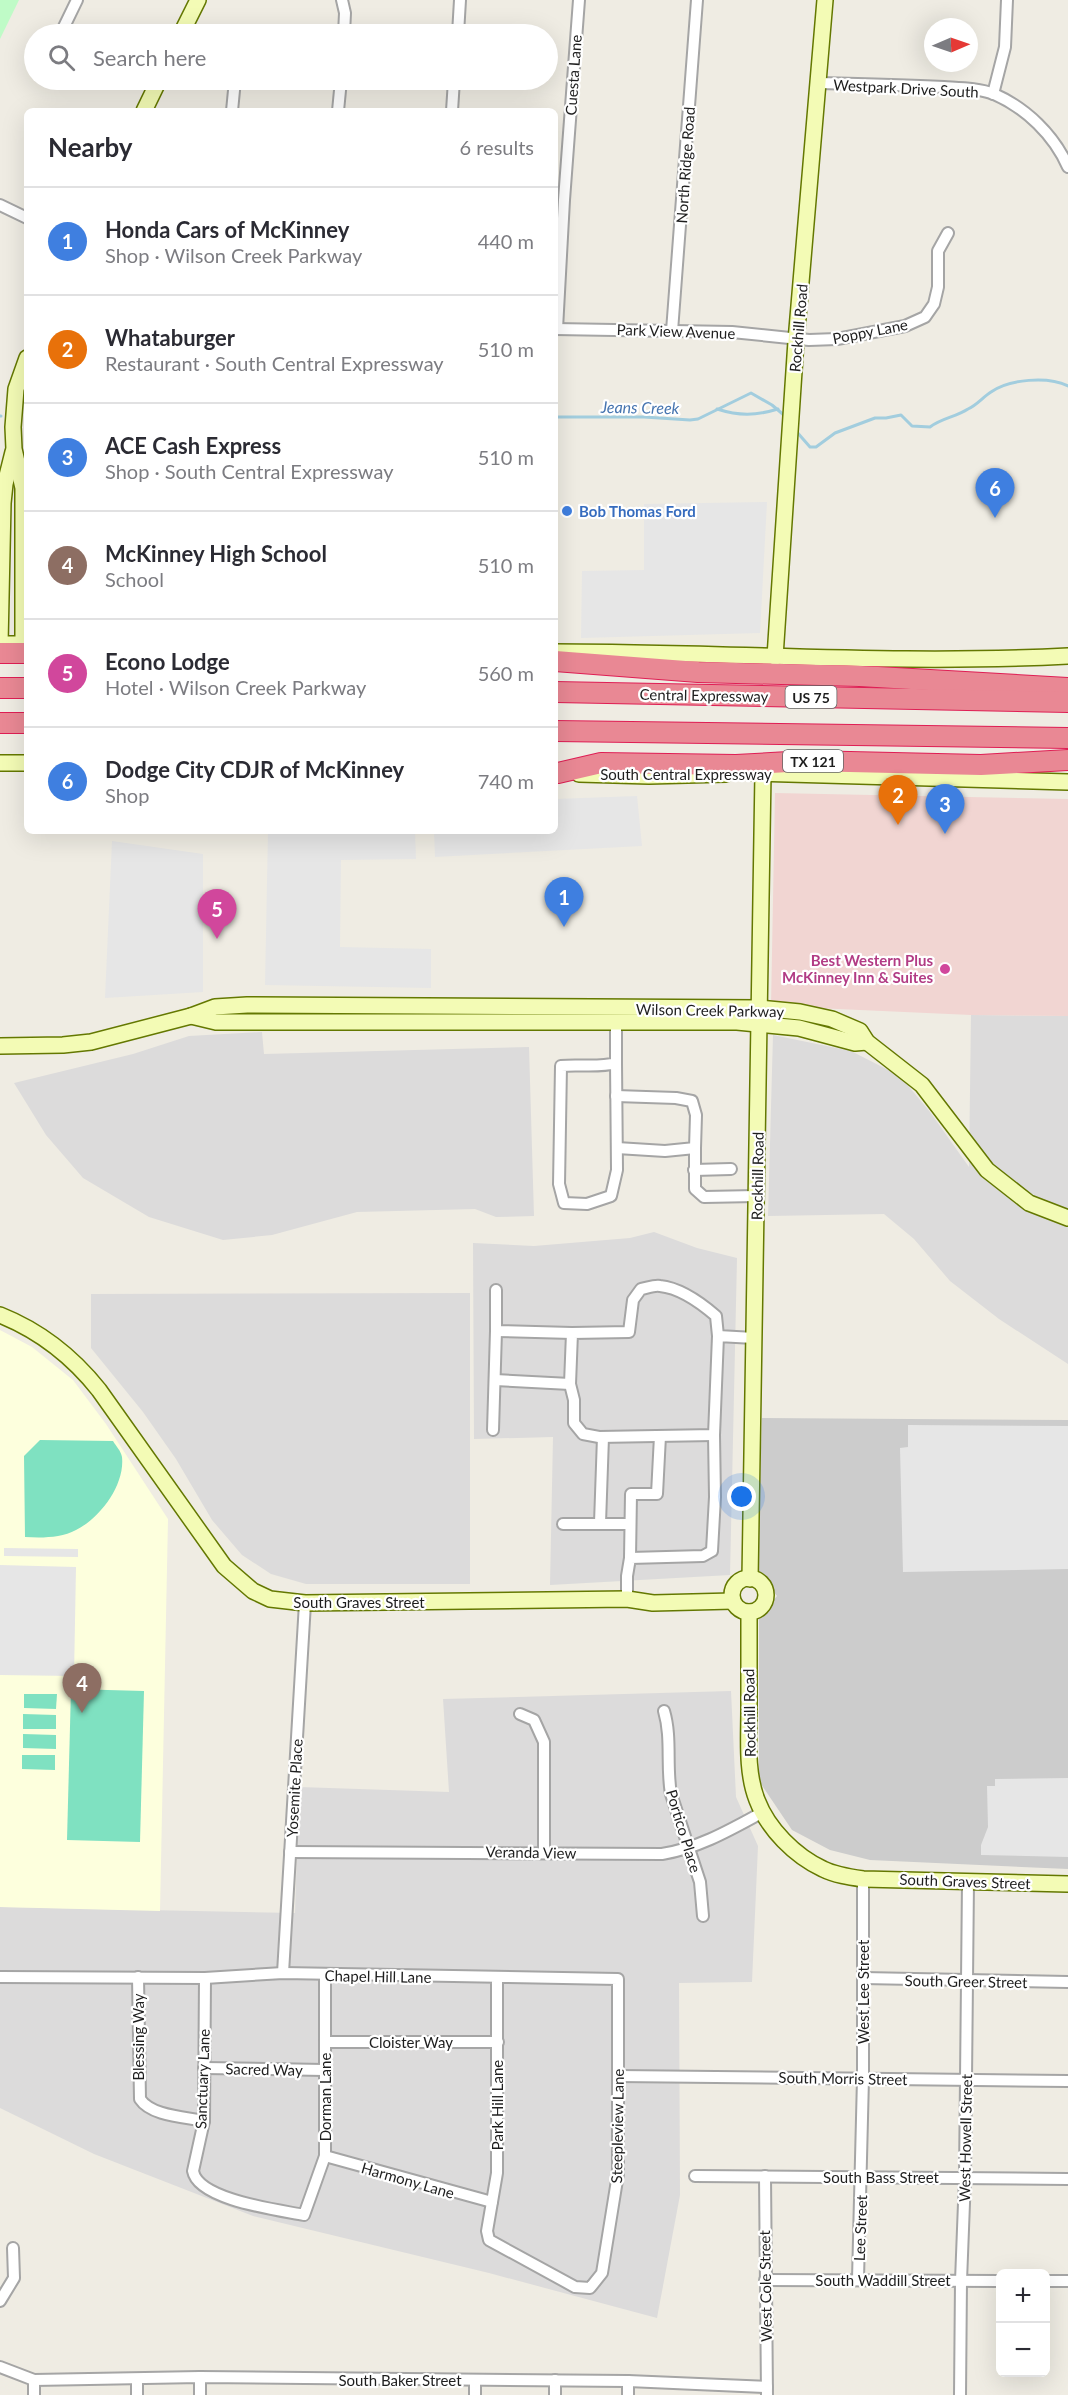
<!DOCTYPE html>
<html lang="en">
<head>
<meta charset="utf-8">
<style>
	body { margin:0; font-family:Lato,sans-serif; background:#f2f2f3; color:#2b2b33 }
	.controls { position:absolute; right:18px; bottom:18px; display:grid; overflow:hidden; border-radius:9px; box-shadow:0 6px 24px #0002 }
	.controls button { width:54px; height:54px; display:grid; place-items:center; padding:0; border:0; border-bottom:2px solid #e1e1e2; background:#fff; color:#2b2b33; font:30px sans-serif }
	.compass { position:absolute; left:924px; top:18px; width:54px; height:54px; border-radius:50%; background:#fff; box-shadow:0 6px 24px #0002; rotate:88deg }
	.you { position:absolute; left:742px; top:1497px; width:21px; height:21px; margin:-15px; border:4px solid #fff; border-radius:50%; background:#1a73e8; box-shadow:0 0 0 9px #1a73e833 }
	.badge { display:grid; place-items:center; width:39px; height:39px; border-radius:50%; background:#cc0d00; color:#fff; font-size:20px; font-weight:700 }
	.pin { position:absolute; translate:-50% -50px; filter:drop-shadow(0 2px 3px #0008) }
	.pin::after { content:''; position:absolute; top:32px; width:21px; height:18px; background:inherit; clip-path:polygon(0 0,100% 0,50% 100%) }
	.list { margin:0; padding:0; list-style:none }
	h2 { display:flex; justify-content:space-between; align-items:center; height:78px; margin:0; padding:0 24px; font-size:26px }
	h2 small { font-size:20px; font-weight:400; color:#7c7c81 }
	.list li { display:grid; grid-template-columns:39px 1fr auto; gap:18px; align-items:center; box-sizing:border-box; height:108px; padding:0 24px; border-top:2px solid #e1e1e2 }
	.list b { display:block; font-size:22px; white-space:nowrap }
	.list p { margin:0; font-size:20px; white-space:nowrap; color:#7c7c81 }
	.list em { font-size:20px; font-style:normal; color:#7c7c81 }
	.icon { flex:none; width:33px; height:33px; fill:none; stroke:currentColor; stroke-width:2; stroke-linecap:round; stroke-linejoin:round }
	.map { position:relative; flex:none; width:1068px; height:2395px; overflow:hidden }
	.search { position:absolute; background:#fff; box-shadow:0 6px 24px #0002; left:24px; top:24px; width:534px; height:66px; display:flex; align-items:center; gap:15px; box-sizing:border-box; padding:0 21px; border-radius:33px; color:#7c7c81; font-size:22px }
	.panel { position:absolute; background:#fff; box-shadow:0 6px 24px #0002; left:24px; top:108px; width:534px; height:726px; border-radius:9px }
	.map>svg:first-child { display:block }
</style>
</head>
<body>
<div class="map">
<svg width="1068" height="2395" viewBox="0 0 1068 2395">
	<rect width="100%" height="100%" fill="#efece3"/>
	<g fill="#dcdbdb">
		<polygon points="971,1015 1068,1016 1068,1364 999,1319 950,1281 914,1239 884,1214 768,1216 773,1035 851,1051 900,1076 930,1112 969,1167"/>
		<polygon points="262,1032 264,1054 529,1047 534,1216 496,1217 475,1209 357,1212 272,1235 223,1240 149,1217 83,1178 46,1135 14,1083 133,1054 189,1036"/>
		<polygon points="654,1232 697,1248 737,1258 730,1575 550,1585 553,1437 474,1439 473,1243 534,1246 630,1238"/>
		<polygon points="470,1293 470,1584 306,1584 271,1574 242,1555 212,1520 176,1459 143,1412 91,1348 91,1294"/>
		<polygon points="731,1691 736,1797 758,1846 752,1982 679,1983 680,2195 657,2318 489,2273 253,2216 94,2154 0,2108 0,1907 295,1913 299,1787 449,1792 443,1699"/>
	</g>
	<polygon fill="#f1d5d2" points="775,793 1068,799 1068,1016 971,1015 771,1006"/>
	<polygon fill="#fdffdd" points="0,1330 32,1347 73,1380 106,1424 168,1519 160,1911 0,1907"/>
	<polygon fill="#ccc" points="762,1418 1068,1420 1068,1869 870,1860 830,1850 792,1830 759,1781 759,1618 777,1596 757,1571"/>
	<polygon fill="#bffbc7" points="0,0 19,0 0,39"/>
	<g fill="#7fe1c1">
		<path d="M40,1440L113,1441C116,1446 121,1451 122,1457C125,1485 100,1518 76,1530C61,1538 42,1538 25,1537L24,1456Z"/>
		<polygon points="71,1689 144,1691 140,1842 67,1840"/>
		<polygon points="24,1694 57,1694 56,1709 24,1708"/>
		<polygon points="23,1714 56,1715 56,1729 23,1729"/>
		<polygon points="23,1734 56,1735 56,1749 23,1748"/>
		<polygon points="22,1755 55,1755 55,1770 22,1769"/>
	</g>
	<g fill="#e6e6e6">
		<polygon points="767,502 760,633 581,638 582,571 644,570 644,504"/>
		<polygon points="637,796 642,846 435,857 434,831 555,831 555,799"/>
		<polygon points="268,831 415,831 416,859 341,860 340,947 431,949 431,988 265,985"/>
		<polygon points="112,841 203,854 203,992 105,998"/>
		<polygon points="908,1425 1068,1426 1068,1569 903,1572 900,1448 908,1447"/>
		<polygon points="4,1548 78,1549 78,1557 4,1556"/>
		<polygon points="0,1565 76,1567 74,1676 0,1675"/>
		<polygon points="1068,1778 1068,1857 981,1855 981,1845 988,1827 987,1786 995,1786 995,1779"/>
	</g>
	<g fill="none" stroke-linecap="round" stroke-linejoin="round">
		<g stroke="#a2cdde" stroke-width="3">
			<path d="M717,409C739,416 755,416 778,409"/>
			<polyline points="0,416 1,416"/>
			<polyline points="26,416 27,416"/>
			<polyline points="555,417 644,417 690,420 698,419 751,393 772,405 785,416"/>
			<path d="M796,431L810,447H816L835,433L875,418H886L901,415L912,426L930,427C942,418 956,417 968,409C977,405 983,397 991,392C1009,379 1048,376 1068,386"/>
		</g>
		<g stroke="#a5a5a5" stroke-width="14">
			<g id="street">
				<polyline points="342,0 345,13 344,34"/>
				<polyline points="64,34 61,33 77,0"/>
				<polyline points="458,34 460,0"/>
				<path d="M819,83C861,84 902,85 944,87C960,88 979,88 994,94C1026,108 1054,135 1068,167"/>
				<polyline points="993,94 1005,47 1007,0"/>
				<polyline points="232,111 235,80"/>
				<polyline points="338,111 341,80"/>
				<polyline points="452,111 454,80"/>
				<polyline points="0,205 27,218"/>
				<polyline points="555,329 732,332 809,340 837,339 905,326 925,317 934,304 938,287 938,251 948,233"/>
				<polyline points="557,329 564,200 579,0"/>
				<polyline points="672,331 697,0"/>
				<path d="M616,1063L617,1170L611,1196L587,1204L564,1203L559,1184L561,1066C579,1064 598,1068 616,1063V1021"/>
				<polyline points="616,1096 676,1098 692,1101 696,1115 695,1148 665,1151 617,1148"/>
				<polyline points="695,1148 695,1189 704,1197 756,1196"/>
				<polyline points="694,1170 731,1169"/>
				<polyline points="496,1290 496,1331 572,1333"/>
				<path d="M718,1336L714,1435L599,1437L583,1434L574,1423V1400L570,1384L572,1333L629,1332L633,1300L641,1289C647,1288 654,1285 660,1286C681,1288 701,1303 716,1316L718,1336L754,1338"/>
				<polyline points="495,1380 570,1384"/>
				<polyline points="493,1430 496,1331"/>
				<polyline points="600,1523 603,1437"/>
				<polyline points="563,1524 630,1524"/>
				<polyline points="630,1558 631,1494 657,1494 660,1436"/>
				<polyline points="627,1599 627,1576 630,1558 703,1556 712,1551 715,1497 714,1435"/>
				<path d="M664,1711C672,1738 666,1766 671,1794L700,1882L703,1916"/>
				<polyline points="520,1714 534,1720 544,1742 544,1852"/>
				<path d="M290,1852L662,1854C699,1848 730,1830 763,1812"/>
				<polyline points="283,1973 305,1603"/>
				<polyline points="0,1977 205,1978 283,1973 618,1979 618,2174 602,2273 590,2288 575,2287 489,2240 487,2231 497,2173 497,1978"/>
				<path d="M138,1977L140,2099C151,2116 185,2117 204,2121"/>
				<path d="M205,1978L204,2121L193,2171C198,2200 279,2210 304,2215L325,2156V1976"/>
				<polyline points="863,1978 1068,1982"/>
				<polyline points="325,2042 498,2042"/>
				<polyline points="204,2068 324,2070"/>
				<polyline points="618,2076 1068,2081"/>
				<polyline points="325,2156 492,2202"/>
				<polyline points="695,2176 1068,2179"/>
				<polyline points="765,2176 767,2395"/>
				<polyline points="858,2279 863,2078 863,1879"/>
				<polyline points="765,2280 1000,2281"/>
				<polyline points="1046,2281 1068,2281"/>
				<polyline points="0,2301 14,2278 13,2248"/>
				<polyline points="0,2367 34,2380 200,2377 628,2381 767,2387"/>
				<polyline points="475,2380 475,2395"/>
				<polyline points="628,2381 628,2395"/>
				<polyline points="34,2395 34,2380"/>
				<polyline points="137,2395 137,2379"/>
				<polyline points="200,2395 200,2377"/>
				<polyline points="555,2395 555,2380"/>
				<polyline points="960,2395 961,2281 965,2177 968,1882"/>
			</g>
		</g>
		<g stroke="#647801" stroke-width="18">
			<g id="secondary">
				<polyline points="181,34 198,0"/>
				<polyline points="144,111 159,80"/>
				<polyline points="13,452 5,484 3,503 0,644 20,644"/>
				<polyline points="23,644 23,488 14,449 13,427 16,389 27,358"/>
				<path d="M555,652C726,652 897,665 1068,656"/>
				<polyline points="775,657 796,341 825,0"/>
				<polyline points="0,763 27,763"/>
				<polyline points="753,773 1068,782"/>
				<polyline points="579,774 649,776 726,774"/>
				<polyline points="191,1016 216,1022 737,1022 799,1028 855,1043 867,1042"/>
				<polyline points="0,1046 63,1045 91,1042 191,1016 215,1007 247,1005 760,1008 800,1012 832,1019 860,1031 867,1042 922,1085 987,1170 1029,1203 1068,1218"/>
				<path d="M0,1315C40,1331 72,1356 99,1390L224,1566L253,1591L270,1599L305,1603L627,1599L653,1603L733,1601"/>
				<circle cx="749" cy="1595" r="17"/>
				<polyline points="750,1579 763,773"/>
				<path d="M749,1612C749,1644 749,1677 749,1709C749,1739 746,1772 757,1800C768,1829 795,1856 823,1869C835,1875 849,1877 863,1879L1068,1884"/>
			</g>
		</g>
		<g stroke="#df1e54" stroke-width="22">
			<g id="highway">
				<polyline points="0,653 27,653"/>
				<polyline points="555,661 698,672 860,676 1068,688"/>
				<polyline points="0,688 27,688"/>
				<polyline points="555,692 1068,702"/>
				<polyline points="0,723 27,723"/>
				<polyline points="555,731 1068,738"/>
				<polyline points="558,773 601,763 736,765 806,761 981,765 1068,760"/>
			</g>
		</g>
		<use href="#street" stroke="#fff" stroke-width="10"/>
		<use href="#secondary" stroke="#f3fbb5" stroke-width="15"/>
		<use href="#highway" stroke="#e98894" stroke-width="20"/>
	</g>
	<circle fill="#3f7fe0" stroke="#fff" stroke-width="2" cx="567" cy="511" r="6"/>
	<circle fill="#d1479c" stroke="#fff" stroke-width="2" cx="945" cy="969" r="6"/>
	<g text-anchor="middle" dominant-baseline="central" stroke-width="4.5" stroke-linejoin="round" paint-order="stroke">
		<g fill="#fff" stroke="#626262" stroke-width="1.5">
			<rect x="785.5" y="686" width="51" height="22" rx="4.5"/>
			<rect x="783" y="750" width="60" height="22" rx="4.5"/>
		</g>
		<g font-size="14" font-weight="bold" fill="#1e1e1e">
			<text x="811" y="697">US 75</text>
			<text x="813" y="761">TX 121</text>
		</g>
		<g font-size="15" fill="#1e1e1e" stroke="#fff">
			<text transform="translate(573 75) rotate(-86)">Cuesta Lane</text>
			<text transform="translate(906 88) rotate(3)">Westpark Drive South</text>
			<text transform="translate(685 165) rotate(-86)">North Ridge Road</text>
			<text transform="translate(798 328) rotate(-85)">Rockhill Road</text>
			<text transform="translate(676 331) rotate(2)">Park View Avenue</text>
			<text transform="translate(870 331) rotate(-11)">Poppy Lane</text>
			<text transform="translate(704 695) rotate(1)">Central Expressway</text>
			<text x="686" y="774">South Central Expressway</text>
			<text transform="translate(710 1010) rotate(1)">Wilson Creek Parkway</text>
			<text transform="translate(757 1176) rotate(-89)">Rockhill Road</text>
			<text x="359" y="1602">South Graves Street</text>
			<text transform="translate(749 1713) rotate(-91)">Rockhill Road</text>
			<text transform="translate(294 1788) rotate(-87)">Yosemite Place</text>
			<text transform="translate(684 1831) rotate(73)">Portico Place</text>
			<text transform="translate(531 1852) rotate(1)">Veranda View</text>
			<text transform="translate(965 1881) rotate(2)">South Graves Street</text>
			<text transform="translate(378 1976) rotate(1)">Chapel Hill Lane</text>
			<text transform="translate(966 1981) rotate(1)">South Greer Street</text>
			<text transform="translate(863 1992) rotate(-90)">West Lee Street</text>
			<text transform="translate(138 2037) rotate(-90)">Blessing Way</text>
			<text x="411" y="2042">Cloister Way</text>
			<text transform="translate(264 2069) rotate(1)">Sacred Way</text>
			<text transform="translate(843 2078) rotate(1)">South Morris Street</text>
			<text transform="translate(202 2079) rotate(-88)">Sanctuary Lane</text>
			<text transform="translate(325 2097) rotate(-90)">Dorman Lane</text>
			<text transform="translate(497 2105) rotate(-90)">Park Hill Lane</text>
			<text transform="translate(617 2126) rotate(-89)">Steepleview Lane</text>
			<text transform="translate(965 2138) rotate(-89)">West Howell Street</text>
			<text x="881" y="2177">South Bass Street</text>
			<text transform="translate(408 2180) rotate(16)">Harmony Lane</text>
			<text transform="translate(860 2228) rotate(-88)">Lee Street</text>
			<text x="883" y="2280">South Waddill Street</text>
			<text transform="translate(765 2286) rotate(-91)">West Cole Street</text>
			<text x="400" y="2380">South Baker Street</text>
		</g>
		<g font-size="15" font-weight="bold" fill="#366cbe" stroke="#fff" text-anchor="start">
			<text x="579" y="511">Bob Thomas Ford</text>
		</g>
		<g font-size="15" font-weight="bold" fill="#b23c85" stroke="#fff" text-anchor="end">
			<text x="933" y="960">Best Western Plus<tspan x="933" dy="17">McKinney Inn &amp; Suites</tspan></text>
		</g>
		<g font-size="16" font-style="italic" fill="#4775b0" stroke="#fff">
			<text transform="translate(640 407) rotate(1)">Jeans Creek</text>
		</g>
	</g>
</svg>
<div class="controls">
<button>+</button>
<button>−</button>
</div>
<svg class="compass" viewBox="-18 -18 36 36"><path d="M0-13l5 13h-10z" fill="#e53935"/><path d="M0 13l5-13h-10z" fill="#7c7c81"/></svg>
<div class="you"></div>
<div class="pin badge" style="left:564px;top:927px;background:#3f7fe0">1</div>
<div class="pin badge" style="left:898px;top:825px;background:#e8710a">2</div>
<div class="pin badge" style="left:945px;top:834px;background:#3f7fe0">3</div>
<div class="pin badge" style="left:82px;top:1713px;background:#8d6e63">4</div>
<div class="pin badge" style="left:217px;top:939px;background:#d1479c">5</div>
<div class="pin badge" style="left:995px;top:518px;background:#3f7fe0">6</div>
<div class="search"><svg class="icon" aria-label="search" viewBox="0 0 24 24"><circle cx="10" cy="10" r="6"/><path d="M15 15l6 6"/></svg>Search here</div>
<section class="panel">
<h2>Nearby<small>6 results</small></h2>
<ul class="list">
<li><span class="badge" style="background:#3f7fe0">1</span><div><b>Honda Cars of McKinney</b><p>Shop · Wilson Creek Parkway</p></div><em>440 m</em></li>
<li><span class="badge" style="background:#e8710a">2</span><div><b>Whataburger</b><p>Restaurant · South Central Expressway</p></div><em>510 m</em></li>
<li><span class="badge" style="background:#3f7fe0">3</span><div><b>ACE Cash Express</b><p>Shop · South Central Expressway</p></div><em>510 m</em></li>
<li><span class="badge" style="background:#8d6e63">4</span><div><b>McKinney High School</b><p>School</p></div><em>510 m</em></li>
<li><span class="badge" style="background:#d1479c">5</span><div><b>Econo Lodge</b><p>Hotel · Wilson Creek Parkway</p></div><em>560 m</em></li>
<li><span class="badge" style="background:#3f7fe0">6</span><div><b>Dodge City CDJR of McKinney</b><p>Shop</p></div><em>740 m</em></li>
</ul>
</section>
</div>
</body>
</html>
